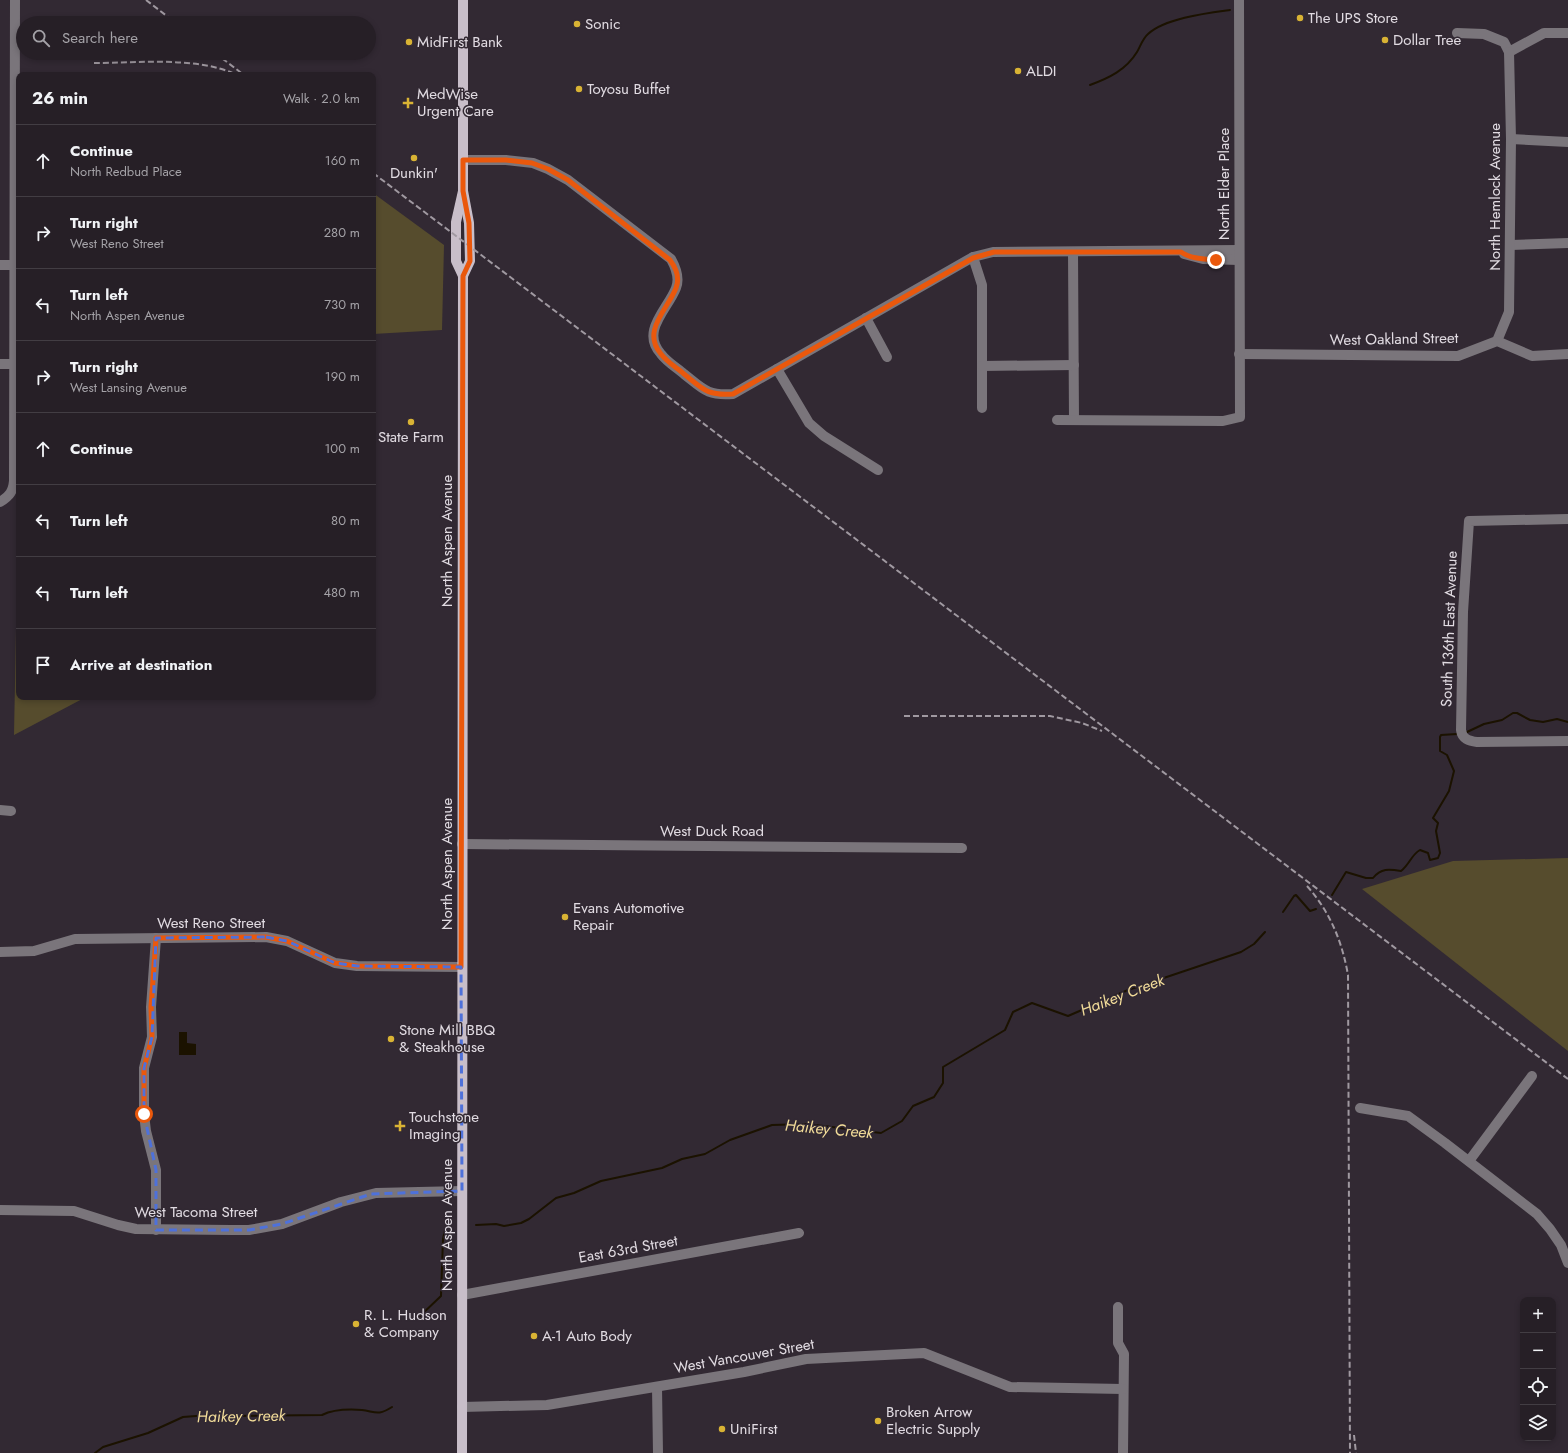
<!DOCTYPE html>
<html lang="en">
<head>
<meta charset="utf-8">
<style>
	body { margin:0; font-family:Jost,sans-serif; background:#322c32; color:#f1f3f6 }
	.controls { position:absolute; right:12px; bottom:12px; display:grid; overflow:hidden; border-radius:8px; box-shadow:0 2px 6px #0003 }
	.controls button { width:36px; height:36px; display:grid; place-items:center; padding:0; border:0; border-bottom:1px solid #423d43; background:#261f26; color:#f1f3f6; font:20px sans-serif }
	.stop { position:absolute; width:12px; height:12px; margin:-9px; border:3px solid #ea580c; border-radius:50%; background:#fff }
	.stop.end { background:#ea580c; border-color:#fff; box-shadow:0 1px 4px #0008 }
	.list { margin:0; padding:0; list-style:none }
	h2 { display:flex; justify-content:space-between; align-items:center; height:52px; margin:0; padding:0 16px; font-size:17px }
	h2 small { font-size:13px; font-weight:400; color:#a4a2a7 }
	.list li { display:grid; grid-template-columns:26px 1fr auto; gap:12px; align-items:center; box-sizing:border-box; height:72px; padding:0 16px; border-top:1px solid #423d43 }
	.list b { display:block; font-size:15px; white-space:nowrap }
	.list p { margin:0; font-size:13px; white-space:nowrap; color:#a4a2a7 }
	.list em { font-size:13px; font-style:normal; color:#a4a2a7 }
	.icon { flex:none; width:22px; height:22px; fill:none; stroke:currentColor; stroke-width:2; stroke-linecap:round; stroke-linejoin:round }
	.map { position:relative; flex:none; width:1568px; height:1453px; overflow:hidden }
	.search { position:absolute; background:#261f26; box-shadow:0 2px 6px #0003; left:16px; top:16px; width:360px; height:44px; display:flex; align-items:center; gap:10px; box-sizing:border-box; padding:0 14px; border-radius:22px; color:#a4a2a7; font-size:15px }
	.panel { position:absolute; background:#261f26; box-shadow:0 2px 6px #0003; left:16px; top:72px; width:360px; height:628px; border-radius:8px }
	.map>svg:first-child { display:block }
</style>
</head>
<body>
<div class="map">
<svg width="1568" height="1453" viewBox="0 0 1568 1453">
	<rect width="100%" height="100%" fill="#322933"/>
	<g fill="#564c2d">
		<polygon points="373,193 444,245 442,330 373,334"/>
		<polygon points="19,473 19,697 86,697 14,735"/>
		<polygon points="1568,858 1568,1051 1362,889 1453,861"/>
	</g>
	<polygon fill="#1b1200" points="179,1032 187,1032 187,1043 196,1044 196,1055 179,1055"/>
	<g fill="none" stroke-linecap="round" stroke-linejoin="round">
		<g stroke="#1b1200" stroke-width="2">
			<path d="M1090,85C1109,78 1126,70 1137,52C1140,47 1143,38 1148,34C1165,18 1208,13 1230,10"/>
			<polyline points="1467,732 1484,724 1502,720 1513,713 1517,713 1530,720 1543,722 1557,719 1568,722"/>
			<path d="M1332,895L1346,872L1366,878H1373C1381,868 1389,869 1401,871C1410,864 1411,855 1420,850L1428,853L1430,860L1438,858L1440,853L1436,831L1438,823L1433,818L1449,791L1454,771L1447,755L1440,751V737L1441,735L1457,734"/>
			<polyline points="1283,912 1294,896 1296,895 1310,911 1316,909"/>
			<polyline points="476,1225 496,1224 504,1226 521,1223 529,1219 556,1198 574,1193 601,1181 662,1168 682,1159 705,1154 730,1140 772,1125 807,1124 881,1133 902,1121 913,1106 934,1097 943,1083 943,1067 1005,1030 1013,1012 1032,1003 1068,1016 1128,990 1241,952 1254,944 1265,932"/>
			<polyline points="420,1316 441,1296 443,1239 445,1230"/>
			<path d="M95,1453L103,1447L148,1433L183,1417L222,1414L228,1416L322,1415C334,1409 348,1409 362,1410C376,1412 378,1416 392,1407"/>
		</g>
		<g stroke="#7a757b" stroke-width="10">
			<polyline points="1457,33 1484,34 1504,42 1509,52 1544,33 1568,33"/>
			<polyline points="1511,139 1568,142"/>
			<path d="M463,160H506L533,163L548,169L568,180L671,259C676,268 680,278 676,288C668,309 640,331 661,354C667,362 677,368 684,374C703,389 707,396 733,394L973,257L993,252L1239,250"/>
			<polyline points="1511,245 1568,243"/>
			<polyline points="1073,252 1074,420"/>
			<polyline points="1184,254 1203,259 1239,260"/>
			<polyline points="973,257 982,285 982,408"/>
			<polyline points="0,265 14,265"/>
			<polyline points="866,318 887,357"/>
			<polyline points="1497,341 1509,312 1511,139 1509,52"/>
			<polyline points="1239,354 1458,356 1497,341 1532,356 1568,354"/>
			<polyline points="0,364 14,364"/>
			<polyline points="982,366 1074,365"/>
			<polyline points="777,369 809,423 824,436 878,470"/>
			<polyline points="1057,420 1223,421 1240,417 1239,0"/>
			<path d="M0,502C10,496 13,491 14,481L15,0"/>
			<path d="M1568,519L1469,521L1463,612L1461,730C1462,739 1469,741 1477,742L1568,741"/>
			<polyline points="0,810 11,811"/>
			<polyline points="462,844 962,848"/>
			<polyline points="0,952 34,951 75,939 266,937 287,941 335,963 357,966 461,967"/>
			<polyline points="1360,1108 1408,1116 1445,1143 1537,1214 1550,1229 1561,1245 1568,1263"/>
			<polyline points="1469,1161 1532,1076"/>
			<polyline points="0,1210 74,1211 118,1225 136,1229 231,1230 249,1230 282,1224 341,1202 376,1193 462,1191"/>
			<polyline points="156,1230 156,1170 146,1131 144,1114 144,1068 152,1037 151,1007 156,938"/>
			<polyline points="462,1295 799,1233"/>
			<polyline points="1118,1307 1118,1343 1124,1354 1123,1453"/>
			<polyline points="657,1387 658,1453"/>
			<polyline points="462,1407 547,1405 744,1372 806,1359 924,1353 1010,1387 1123,1389"/>
		</g>
		<g stroke="#c8bec9" stroke-width="10">
			<polyline points="463,0 463,191 456,222 456,261 463,276"/>
			<polyline points="462,1453 463,276 470,261 469,223 463,191"/>
		</g>
		<g stroke="#a099a1" stroke-width="2" stroke-dasharray="6 3" stroke-linecap="butt">
			<polyline points="146,0 176,23"/>
			<polyline points="215,53 244,75"/>
			<path d="M94,63C138,63 198,56 237,75"/>
			<polyline points="373,173 1568,1079"/>
			<polyline points="904,716 1050,716 1082,723 1102,731"/>
			<path d="M1307,886C1330,912 1342,941 1348,975L1350,1453"/>
			<polyline points="1354,1435 1356,1453"/>
		</g>
	</g>
	<g fill="none" stroke-linecap="round" stroke-linejoin="round">
		<path stroke="#ea580c" stroke-width="5" d="M144,1114V1068L152,1037L151,1007L156,938L266,937L287,941L335,963L357,966L461,967L463,276L470,261L469,223L463,191V160H506L532,163L548,169L568,180L670,260C676,268 680,278 676,288C668,309 641,331 661,354C667,362 677,368 684,374C703,389 707,396 733,394L973,258L994,252H1181C1191,259 1204,259 1216,260"/>
	</g>
	<path fill="none" stroke="#4e71da" stroke-width="3" stroke-dasharray="8 5" stroke-linejoin="round" d="M266,937L287,941L335,963L357,966L461,967L462,1191L371,1194L282,1224L249,1230H156V1170L144,1114V1068L152,1037L156,938Z"/>
	<g fill="#d9b334" stroke="#322933" stroke-width="1.5">
		<circle cx="1300" cy="18" r="4"/>
		<circle cx="577" cy="24" r="4"/>
		<circle cx="1385" cy="40" r="4"/>
		<circle cx="409" cy="42" r="4"/>
		<circle cx="1018" cy="71" r="4"/>
		<circle cx="579" cy="89" r="4"/>
		<path d="M406 97h4v4h4v4h-4v4h-4v-4h-4v-4h4z"/>
		<circle cx="414" cy="158" r="4"/>
		<circle cx="411" cy="422" r="4"/>
		<circle cx="565" cy="917" r="4"/>
		<circle cx="391" cy="1039" r="4"/>
		<path d="M398 1120h4v4h4v4h-4v4h-4v-4h-4v-4h4z"/>
		<circle cx="356" cy="1324" r="4"/>
		<circle cx="534" cy="1336" r="4"/>
		<circle cx="878" cy="1421" r="4"/>
		<circle cx="722" cy="1429" r="4"/>
	</g>
	<g text-anchor="middle" dominant-baseline="central" stroke-width="3" stroke-linejoin="round" paint-order="stroke">
		<g font-size="15" fill="#e1dbe2" stroke="#322933" text-anchor="start">
			<text x="1308" y="18">The UPS Store</text>
			<text x="585" y="24">Sonic</text>
			<text x="1393" y="40">Dollar Tree</text>
			<text x="417" y="42">MidFirst Bank</text>
			<text x="1026" y="71">ALDI</text>
			<text x="587" y="89">Toyosu Buffet</text>
			<text x="417" y="94">MedWise<tspan x="417" dy="17">Urgent Care</tspan></text>
			<text x="414" y="173" text-anchor="middle">Dunkin'</text>
			<text x="411" y="437" text-anchor="middle">State Farm</text>
			<text x="573" y="908">Evans Automotive<tspan x="573" dy="17">Repair</tspan></text>
			<text x="399" y="1030">Stone Mill BBQ<tspan x="399" dy="17">&amp; Steakhouse</tspan></text>
			<text x="409" y="1117">Touchstone<tspan x="409" dy="17">Imaging</tspan></text>
			<text x="364" y="1315">R. L. Hudson<tspan x="364" dy="17">&amp; Company</tspan></text>
			<text x="542" y="1336">A-1 Auto Body</text>
			<text x="886" y="1412">Broken Arrow<tspan x="886" dy="17">Electric Supply</tspan></text>
			<text x="730" y="1429">UniFirst</text>
		</g>
		<g font-size="15" fill="#e1dbe2" stroke="#322933">
			<text transform="translate(1224 184) rotate(-90)">North Elder Place</text>
			<text transform="translate(1495 197) rotate(-90)">North Hemlock Avenue</text>
			<text transform="translate(1394 339) rotate(-1)">West Oakland Street</text>
			<text transform="translate(447 541) rotate(-90)">North Aspen Avenue</text>
			<text transform="translate(1449 629) rotate(-88)">South 136th East Avenue</text>
			<text x="712" y="831">West Duck Road</text>
			<text transform="translate(447 864) rotate(-90)">North Aspen Avenue</text>
			<text x="211" y="923">West Reno Street</text>
			<text x="196" y="1212">West Tacoma Street</text>
			<text transform="translate(447 1225) rotate(-90)">North Aspen Avenue</text>
			<text transform="translate(628 1249) rotate(-10)">East 63rd Street</text>
			<text transform="translate(744 1356) rotate(-10)">West Vancouver Street</text>
		</g>
		<g font-size="16" font-style="italic" fill="#f2dc99" stroke="#322933">
			<text transform="translate(1122 995) rotate(-21)">Haikey Creek</text>
			<text transform="translate(829 1129) rotate(5)">Haikey Creek</text>
			<text transform="translate(241 1416) rotate(-1)">Haikey Creek</text>
		</g>
	</g>
</svg>
<div class="controls">
<button>+</button>
<button>−</button>
<button><svg class="icon" aria-label="locate" viewBox="0 0 24 24"><circle cx="12" cy="12" r="6"/><path d="M12 2v4M12 18v4M2 12h4M18 12h4"/></svg></button>
<button><svg class="icon" aria-label="layers" viewBox="0 0 24 24"><path d="M12 4l9 5-9 5-9-5zM3 14l9 5 9-5"/></svg></button>
</div>
<div class="stop" style="left:144px;top:1114px"></div>
<div class="stop end" style="left:1216px;top:260px"></div>
<div class="search"><svg class="icon" aria-label="search" viewBox="0 0 24 24"><circle cx="10" cy="10" r="6"/><path d="M15 15l6 6"/></svg>Search here</div>
<section class="panel">
<h2>26 min<small>Walk · 2.0 km</small></h2>
<ul class="list">
<li><svg class="icon" aria-label="ahead" viewBox="0 0 24 24"><path d="M12 20V5M6 11l6-6 6 6"/></svg><div><b>Continue</b><p>North Redbud Place</p></div><em>160 m</em></li>
<li><svg class="icon" aria-label="right" viewBox="0 0 24 24"><path d="M7 20v-9h11M14 6l5 5-5 5"/></svg><div><b>Turn right</b><p>West Reno Street</p></div><em>280 m</em></li>
<li><svg class="icon" aria-label="left" viewBox="0 0 24 24"><path d="M17 20v-9H6M10 6l-5 5 5 5"/></svg><div><b>Turn left</b><p>North Aspen Avenue</p></div><em>730 m</em></li>
<li><svg class="icon" aria-label="right" viewBox="0 0 24 24"><path d="M7 20v-9h11M14 6l5 5-5 5"/></svg><div><b>Turn right</b><p>West Lansing Avenue</p></div><em>190 m</em></li>
<li><svg class="icon" aria-label="ahead" viewBox="0 0 24 24"><path d="M12 20V5M6 11l6-6 6 6"/></svg><div><b>Continue</b></div><em>100 m</em></li>
<li><svg class="icon" aria-label="left" viewBox="0 0 24 24"><path d="M17 20v-9H6M10 6l-5 5 5 5"/></svg><div><b>Turn left</b></div><em>80 m</em></li>
<li><svg class="icon" aria-label="left" viewBox="0 0 24 24"><path d="M17 20v-9H6M10 6l-5 5 5 5"/></svg><div><b>Turn left</b></div><em>480 m</em></li>
<li><svg class="icon" aria-label="arrive" viewBox="0 0 24 24"><path d="M6 21V4h12l-3 4 3 4H6"/></svg><div><b>Arrive at destination</b></div></li>
</ul>
</section>
</div>
</body>
</html>
